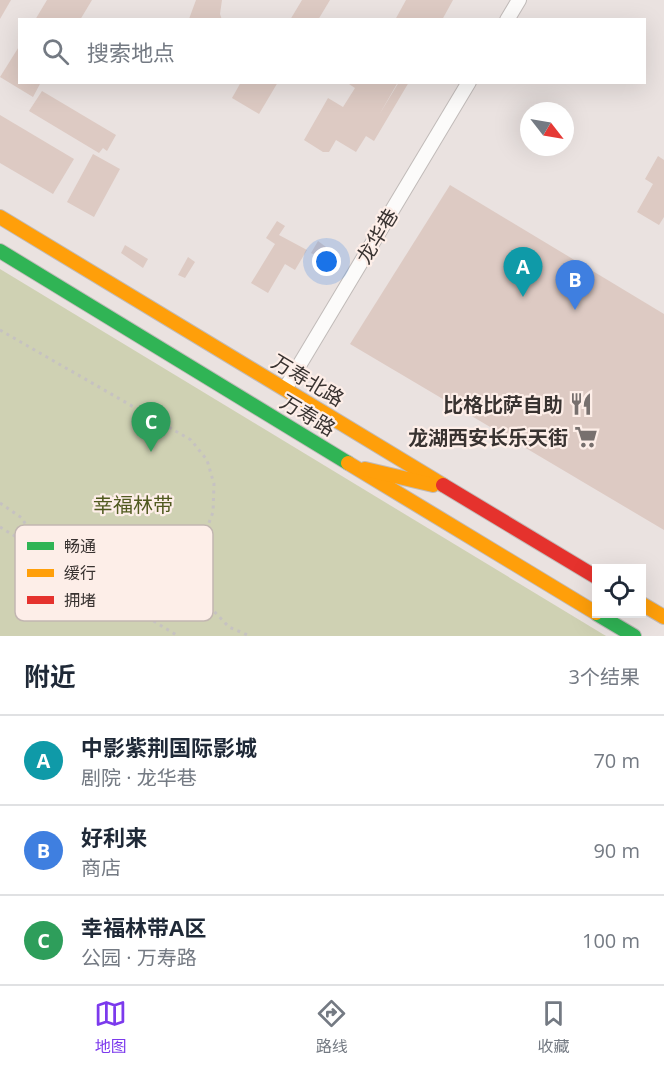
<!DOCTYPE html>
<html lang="zh">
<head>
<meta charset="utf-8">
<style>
	body { margin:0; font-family:"Open Sans","Noto Sans SC",sans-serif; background:#f2f2f3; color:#1f2937 }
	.controls { position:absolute; right:18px; bottom:18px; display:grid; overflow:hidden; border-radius:0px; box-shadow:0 6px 24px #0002 }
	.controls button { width:54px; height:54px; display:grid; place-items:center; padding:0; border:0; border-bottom:2px solid #e0e1e3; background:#fff; color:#1f2937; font:30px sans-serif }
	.compass { position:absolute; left:520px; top:102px; width:54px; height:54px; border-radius:50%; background:#fff; box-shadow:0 6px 24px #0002; rotate:121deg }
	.you { position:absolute; left:327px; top:262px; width:21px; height:21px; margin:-15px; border:4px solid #fff; border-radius:50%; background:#1a73e8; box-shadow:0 0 0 9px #1a73e833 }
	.badge { display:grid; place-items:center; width:39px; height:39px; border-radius:50%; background:#7c3aed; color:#fff; font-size:20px; font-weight:700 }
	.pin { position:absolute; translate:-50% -50px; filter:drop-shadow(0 2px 3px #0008) }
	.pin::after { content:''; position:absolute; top:32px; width:21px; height:18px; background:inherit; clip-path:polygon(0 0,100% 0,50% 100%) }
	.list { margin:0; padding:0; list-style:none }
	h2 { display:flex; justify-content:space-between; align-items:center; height:78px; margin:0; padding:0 24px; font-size:26px }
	h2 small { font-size:20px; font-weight:400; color:#747a83 }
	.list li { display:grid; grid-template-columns:39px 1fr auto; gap:18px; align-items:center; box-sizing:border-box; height:90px; padding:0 24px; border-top:2px solid #e0e1e3 }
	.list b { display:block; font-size:22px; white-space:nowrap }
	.list p { margin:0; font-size:20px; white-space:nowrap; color:#747a83 }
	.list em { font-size:20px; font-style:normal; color:#747a83 }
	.icon { flex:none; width:33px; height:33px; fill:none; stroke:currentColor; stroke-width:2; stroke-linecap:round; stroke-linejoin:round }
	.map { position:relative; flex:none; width:664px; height:636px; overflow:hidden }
	.search { position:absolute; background:#fff; box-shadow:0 6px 24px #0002; left:18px; right:18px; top:18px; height:66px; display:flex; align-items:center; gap:15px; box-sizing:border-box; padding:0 21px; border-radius:0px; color:#747a83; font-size:22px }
	.sheet { height:348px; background:#fff }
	nav { display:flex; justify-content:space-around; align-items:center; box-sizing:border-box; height:84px; border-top:2px solid #e0e1e3; background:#fff; font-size:16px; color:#747a83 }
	nav a { display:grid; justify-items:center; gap:3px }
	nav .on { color:#7c3aed }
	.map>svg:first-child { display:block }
</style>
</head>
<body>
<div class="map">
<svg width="664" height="636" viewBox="0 0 664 636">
	<rect width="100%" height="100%" fill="#eae2e0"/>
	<polygon fill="#cfd1b3" points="0,269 606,636 0,636"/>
	<g fill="#ddcac3">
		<polygon points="0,0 11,0 0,19"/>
		<polygon points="47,0 92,0 80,20 35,20"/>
		<polygon points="196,0 222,0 220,14 222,20 189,19"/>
		<polygon points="302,0 330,0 318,20 290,20"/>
		<polygon points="406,0 453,0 442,20 395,20"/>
		<polygon points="20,45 20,82 41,82 33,97 0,77"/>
		<polygon points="241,82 278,82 259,114 232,98"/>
		<polygon points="346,82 398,82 379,115 399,82 409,82 374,141 366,136 356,152 336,140 329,152 323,152 304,140 328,98 343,107 355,88"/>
		<polygon points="42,91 116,135 107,151 103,148 99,153 29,111"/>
		<polygon points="0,115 74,159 53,194 0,163"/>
		<polygon points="93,154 120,169 94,217 67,202"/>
		<polygon points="658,156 664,160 664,217 659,225 637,212 653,184 645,179"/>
		<polygon points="450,185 664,314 664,530 350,344"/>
		<polygon points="277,221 285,226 279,235 307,250 295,270 285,264 268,293 251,283 275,244 266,238"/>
		<polygon points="318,241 326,247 320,258 311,253"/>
		<polygon points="125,245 148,259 143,268 121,253"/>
		<polygon points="188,257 195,262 185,278 178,275"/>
	</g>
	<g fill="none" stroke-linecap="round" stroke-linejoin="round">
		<g stroke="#c1bbb9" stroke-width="16">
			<g id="street">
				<polyline points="507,20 519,0"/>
				<polyline points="285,389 469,82"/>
			</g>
		</g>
		<g stroke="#c1bbb9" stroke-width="16">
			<g id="fast">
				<polyline points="0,251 348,463"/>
				<polyline points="597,614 634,636"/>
			</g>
		</g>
		<g stroke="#c1bbb9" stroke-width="16">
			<g id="slow">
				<polyline points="0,217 443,485"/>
				<polyline points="348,463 596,613"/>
				<polyline points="365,469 433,485"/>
				<polyline points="642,604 664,617"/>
			</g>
		</g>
		<g stroke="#c1bbb9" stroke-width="16">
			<polyline id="jam" points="443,485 596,577"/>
		</g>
		<g stroke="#c6c2c1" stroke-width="3" stroke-dasharray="3 4.5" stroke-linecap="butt">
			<polyline points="0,330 191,440 207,460 214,484 213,512 200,547 206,603 229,627 250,636"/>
			<polyline points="0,503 22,518 40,550"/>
			<polyline points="0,527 178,636"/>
		</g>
		<use href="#street" stroke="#fcfbfa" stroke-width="14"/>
		<use href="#fast" stroke="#30b455" stroke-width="14"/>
		<use href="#slow" stroke="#ff9f0a" stroke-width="14"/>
		<use href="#jam" stroke="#e5322d" stroke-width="14"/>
	</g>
	<defs>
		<g id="restaurant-bare" transform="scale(1.8)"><path d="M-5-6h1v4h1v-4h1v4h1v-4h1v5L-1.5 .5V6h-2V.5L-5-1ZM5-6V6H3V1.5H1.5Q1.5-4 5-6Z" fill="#77706e" stroke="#fdeee8" stroke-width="2.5" paint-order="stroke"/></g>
		<g id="supermarket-bare" transform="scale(1.8)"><path d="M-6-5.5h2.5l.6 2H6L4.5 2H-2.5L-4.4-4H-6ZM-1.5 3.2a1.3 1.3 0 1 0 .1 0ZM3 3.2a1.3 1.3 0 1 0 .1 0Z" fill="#77706e" stroke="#fdeee8" stroke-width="2.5" paint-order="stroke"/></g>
	</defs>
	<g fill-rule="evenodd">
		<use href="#restaurant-bare" x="581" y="404"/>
		<use href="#supermarket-bare" x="586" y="437"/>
	</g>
	<g text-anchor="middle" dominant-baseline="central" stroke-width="4.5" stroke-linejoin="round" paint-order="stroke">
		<g font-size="20" fill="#393331" stroke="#fdeee8">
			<text transform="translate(377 236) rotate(-59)">龙华巷</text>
			<text transform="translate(308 380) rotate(31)">万寿北路</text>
			<text transform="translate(308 415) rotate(31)">万寿路</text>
		</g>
		<g font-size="20" font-weight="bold" fill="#393331" stroke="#fdeee8" text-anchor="end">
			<text x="563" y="404">比格比萨自助</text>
			<text x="568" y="437">龙湖西安长乐天街</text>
		</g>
		<g font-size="20" fill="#515a20" stroke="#fdeee8">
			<text x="133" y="504">幸福林带</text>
		</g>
	</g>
	<rect x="15" y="525" width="198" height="96" rx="9" fill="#fdeee8" stroke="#c2b6b1" stroke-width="1.5"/>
	<rect x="27" y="542" width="27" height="8" fill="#30b455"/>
	<rect x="27" y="569" width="27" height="8" fill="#ff9f0a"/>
	<rect x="27" y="596" width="27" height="8" fill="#e5322d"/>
	<g font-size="16" fill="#393331">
		<text x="64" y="552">畅通</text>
		<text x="64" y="579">缓行</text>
		<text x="64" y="606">拥堵</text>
	</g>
</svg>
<div class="controls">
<button><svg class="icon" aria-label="locate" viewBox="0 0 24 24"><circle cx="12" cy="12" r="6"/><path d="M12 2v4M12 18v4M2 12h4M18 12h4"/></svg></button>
</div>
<svg class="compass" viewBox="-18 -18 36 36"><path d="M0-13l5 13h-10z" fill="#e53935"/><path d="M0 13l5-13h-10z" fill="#747a83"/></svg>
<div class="you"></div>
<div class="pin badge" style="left:523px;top:297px;background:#0f9aa8">A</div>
<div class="pin badge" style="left:575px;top:310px;background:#3f7fe0">B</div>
<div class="pin badge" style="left:151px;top:452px;background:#2e9e5b">C</div>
<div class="search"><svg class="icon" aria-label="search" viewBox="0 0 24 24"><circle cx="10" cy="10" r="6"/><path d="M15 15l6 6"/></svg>搜索地点</div>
</div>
<section class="sheet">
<h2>附近<small>3个结果</small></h2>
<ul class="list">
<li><span class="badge" style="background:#0f9aa8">A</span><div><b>中影紫荆国际影城</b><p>剧院 · 龙华巷</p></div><em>70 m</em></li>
<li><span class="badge" style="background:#3f7fe0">B</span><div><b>好利来</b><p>商店</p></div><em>90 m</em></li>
<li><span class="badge" style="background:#2e9e5b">C</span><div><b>幸福林带A区</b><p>公园 · 万寿路</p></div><em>100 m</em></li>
</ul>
</section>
<nav>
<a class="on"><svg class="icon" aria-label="map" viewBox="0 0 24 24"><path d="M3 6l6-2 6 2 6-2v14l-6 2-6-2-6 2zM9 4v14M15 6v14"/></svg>地图</a>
<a><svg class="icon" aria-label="directions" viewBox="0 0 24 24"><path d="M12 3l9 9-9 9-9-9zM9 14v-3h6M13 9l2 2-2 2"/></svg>路线</a>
<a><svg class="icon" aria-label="saved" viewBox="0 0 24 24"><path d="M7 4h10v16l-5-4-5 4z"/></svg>收藏</a>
</nav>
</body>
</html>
